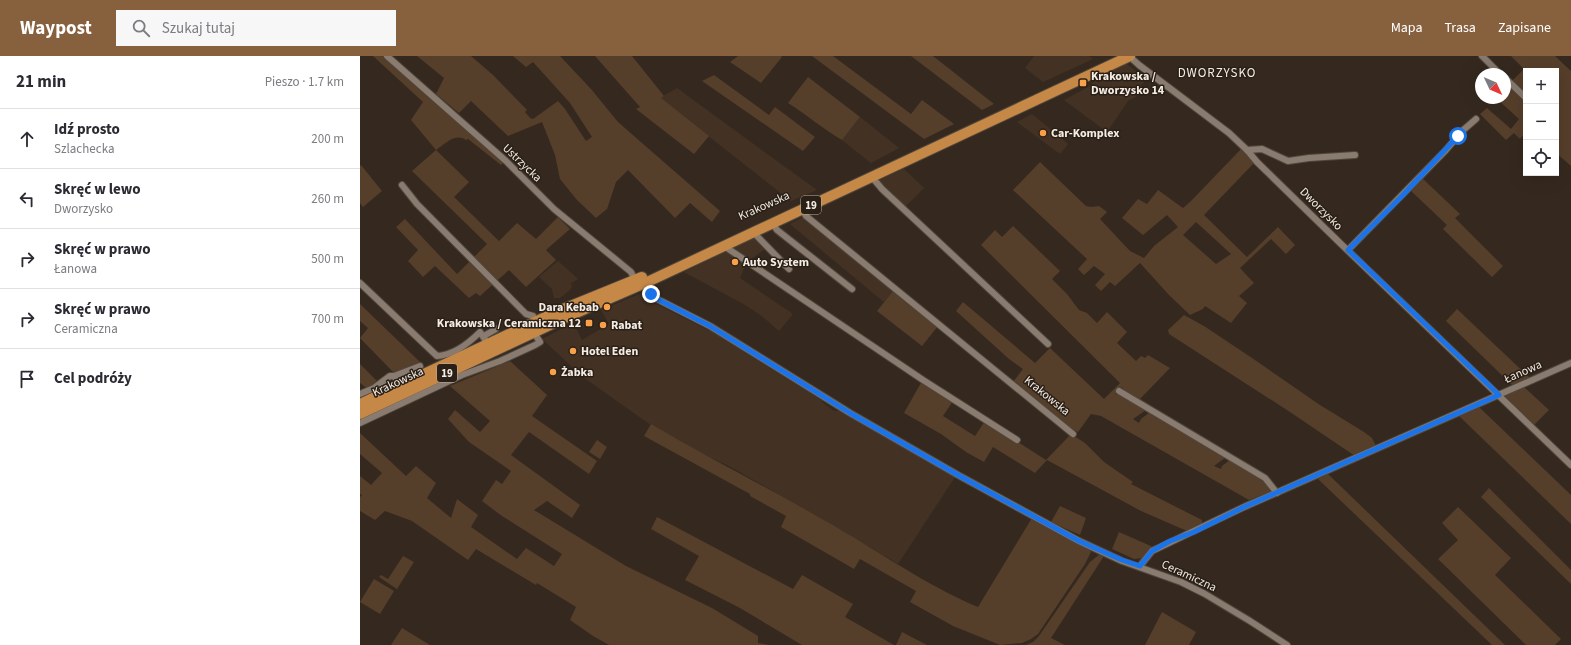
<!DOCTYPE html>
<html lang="pl">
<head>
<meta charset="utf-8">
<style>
	body { margin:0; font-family:"Source Sans 3",sans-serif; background:#f7f7f7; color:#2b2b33 }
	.controls { position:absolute; right:12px; top:12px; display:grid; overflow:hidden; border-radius:0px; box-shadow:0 4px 16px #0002 }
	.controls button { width:36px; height:36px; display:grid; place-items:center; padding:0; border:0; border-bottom:1px solid #e1e1e2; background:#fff; color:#2b2b33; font:20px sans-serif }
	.compass { position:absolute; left:1115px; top:12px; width:36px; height:36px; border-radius:50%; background:#fff; box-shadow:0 4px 16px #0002; rotate:134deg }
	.stop { position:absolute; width:12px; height:12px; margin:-9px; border:3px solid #1a73e8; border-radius:50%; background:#fff }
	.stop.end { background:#1a73e8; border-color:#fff; box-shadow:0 1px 4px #0008 }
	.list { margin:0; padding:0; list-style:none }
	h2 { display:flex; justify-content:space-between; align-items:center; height:52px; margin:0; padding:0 16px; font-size:17px }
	h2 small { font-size:13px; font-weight:400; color:#7c7c81 }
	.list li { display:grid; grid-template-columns:26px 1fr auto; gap:12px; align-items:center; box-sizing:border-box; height:60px; padding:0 16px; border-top:1px solid #e1e1e2 }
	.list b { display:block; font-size:15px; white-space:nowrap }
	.list p { margin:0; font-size:13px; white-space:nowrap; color:#7c7c81 }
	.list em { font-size:13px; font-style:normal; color:#7c7c81 }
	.icon { flex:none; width:22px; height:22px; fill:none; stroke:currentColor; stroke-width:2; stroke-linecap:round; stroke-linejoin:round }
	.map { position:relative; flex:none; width:1211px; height:589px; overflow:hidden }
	header { display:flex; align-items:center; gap:24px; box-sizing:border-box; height:56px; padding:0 20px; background:#87603d; color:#fff }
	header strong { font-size:19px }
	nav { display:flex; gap:22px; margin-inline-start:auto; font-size:14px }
	.search { width:280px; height:36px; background:#f7f7f7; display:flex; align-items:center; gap:10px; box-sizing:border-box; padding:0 14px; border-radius:0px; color:#7c7c81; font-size:15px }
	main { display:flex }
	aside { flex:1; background:#fff }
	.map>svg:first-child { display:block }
</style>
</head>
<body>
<header>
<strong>Waypost</strong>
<div class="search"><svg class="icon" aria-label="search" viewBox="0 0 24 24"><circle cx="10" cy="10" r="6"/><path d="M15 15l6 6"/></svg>Szukaj tutaj</div>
<nav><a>Mapa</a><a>Trasa</a><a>Zapisane</a></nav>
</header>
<main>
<aside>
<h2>21 min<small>Pieszo · 1.7 km</small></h2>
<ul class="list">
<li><svg class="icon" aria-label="ahead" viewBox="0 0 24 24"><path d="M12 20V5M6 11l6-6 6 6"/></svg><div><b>Idź prosto</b><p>Szlachecka</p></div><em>200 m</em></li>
<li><svg class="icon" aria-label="left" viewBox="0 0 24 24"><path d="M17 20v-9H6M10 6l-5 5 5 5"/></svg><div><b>Skręć w lewo</b><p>Dworzysko</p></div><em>260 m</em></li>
<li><svg class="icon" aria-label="right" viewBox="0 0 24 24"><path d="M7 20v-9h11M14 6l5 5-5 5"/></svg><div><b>Skręć w prawo</b><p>Łanowa</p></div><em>500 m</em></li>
<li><svg class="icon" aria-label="right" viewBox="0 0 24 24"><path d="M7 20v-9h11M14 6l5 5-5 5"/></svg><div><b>Skręć w prawo</b><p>Ceramiczna</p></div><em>700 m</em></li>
<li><svg class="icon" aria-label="arrive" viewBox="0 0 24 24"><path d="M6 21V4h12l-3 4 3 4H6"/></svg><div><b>Cel podróży</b></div></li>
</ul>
</aside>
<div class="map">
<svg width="1211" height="589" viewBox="0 0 1211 589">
	<rect width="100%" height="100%" fill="#35291f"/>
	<g fill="#433224">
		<polygon points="674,0 729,0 733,3 683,26 665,12"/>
		<polygon points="766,7 781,20 784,27 781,28 785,36 768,45 747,76 704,44 728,31 740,19"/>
		<polygon points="317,32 403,95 457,134 431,145 300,42"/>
		<polygon points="672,58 708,88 700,98 657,66"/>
		<polygon points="500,61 539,92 511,107 482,84"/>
		<polygon points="544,113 564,132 541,155 512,127"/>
		<polygon points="443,161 534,234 524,246 430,168"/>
		<polygon points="395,181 406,192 386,207 380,222 433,258 419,275 403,261 387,250 324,216"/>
		<polygon points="198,205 218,223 211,227 212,231 209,235 200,242 194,242 192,233 179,221"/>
		<polygon points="282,237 294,247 350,275 461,344 463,347 474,355 479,355 595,421 538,508 464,464 369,410 338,396 288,367 223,321 182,283 209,269 217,274 222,284 249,268 241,254"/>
	</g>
	<g fill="#553e2a" fill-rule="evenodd">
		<path d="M13,0H24L143,107L141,109L108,83L106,84C94,77 87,87 76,94L109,126L94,141L139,185L157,167L176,183L198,161L210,173L186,194L196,204L166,231L149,214L120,240L116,237L109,242L75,210L63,221L48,205L58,194L36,171L45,163L97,218L127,188L52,115L76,94L51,64L63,46Z"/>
		<polygon points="57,0 111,0 133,19 167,54 165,56 170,62 173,63 198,45 205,53 226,85 232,81 210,47 173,6 166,11 153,0 200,0 231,33 258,66 360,155 352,166 330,147 315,162 268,114 256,126 247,153 236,162 217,144 200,123 195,99 182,66 148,80 111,45 99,57 76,38 84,22"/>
		<polygon points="235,0 272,0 304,40 301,42 349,80 334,98 276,53 280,51"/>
		<polygon points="378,0 421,0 422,1 401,27 370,6"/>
		<polygon points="452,0 473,0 551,58 562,44 594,68 564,83"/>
		<polygon points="551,0 573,0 634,48 622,54"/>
		<polygon points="1151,0 1195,0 1211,15 1211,110 1196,97 1196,15 1166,15 1166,76 1160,83 1154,77 1146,84 1120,58 1127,52 1151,73 1159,63 1136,42 1145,42 1145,32 1164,13"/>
		<polygon points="354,19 409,59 415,51 455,81 443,95 342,25"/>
		<path d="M448,21L500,61L482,84C463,73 447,59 428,47Z"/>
		<path d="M882,92L895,106L844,159L887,201L918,171L935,189L926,198L911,183L880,212L894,227L879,240L887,247L871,267L845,250L843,253L830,259L809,239L780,207L755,230L750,226L741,235L735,229L745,218L734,210L724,219L718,213L727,203L653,134L680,106L726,150L731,151L739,150L747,156L740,163L770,195L784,202L794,190L818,171L807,159L783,179L762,162L778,143L787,148L798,134L823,152L831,145ZM836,166L871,198L856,208L823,179Z"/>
		<polygon points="1,109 22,135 3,151 0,147 0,110"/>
		<polygon points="1062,122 1100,158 1095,162 1143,210 1132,221 1083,173 1087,169 1050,134"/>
		<polygon points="653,170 700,215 692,223 707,238 719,254 727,257 737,267 747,256 767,276 757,287 776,305 781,300 785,302 788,299 810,312 779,344 764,335 762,331 755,338 760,339 786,354 773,363 779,367 781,363 790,356 866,401 854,410 861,413 862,410 870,404 900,422 912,435 889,444 741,360 731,358 718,376 712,373 653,326 663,313 649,303 596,255 603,246 675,307 690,292 744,343 760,327 621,189 635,174 642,181"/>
		<polygon points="534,234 578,270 562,290 517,255"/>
		<path d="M0,248L60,306C52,310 44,313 37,317H34L0,282L8,272L0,265Z"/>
		<polygon points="1097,253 1170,322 1153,330 1086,265"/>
		<polygon points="824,259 844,270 892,302 960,349 1004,376 1012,382 1016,390 995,400 930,356 809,278 808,274"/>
		<polygon points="150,305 187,339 172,360 237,405 229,418 169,376 151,399 220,449 212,462 187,445 174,454 266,510 352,552 398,580 398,587 409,589 249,589 233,580 210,564 216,551 177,527 176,529 116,493 108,504 52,465 25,455 15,464 0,455 0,441 2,439 0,438 0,420 11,429 22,417 0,398 0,377 46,420 56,410 76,427 67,442 91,462 97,443 118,459 111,471 157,503 166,492 194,510 202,498 142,460 122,445 136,424 142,428 151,415 109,386 88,363 95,354 120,376 130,365 90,330"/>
		<polygon points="0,308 18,326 8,333 0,327"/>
		<polygon points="562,325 593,345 583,360 615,380 625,365 686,404 711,378 725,387 744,406 773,426 771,428 842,464 842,469 827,475 781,455 687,404 675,417 633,391 624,406 606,396 581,378 544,357"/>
		<polygon points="1164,331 1189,354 1173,370 1146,343 1145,340"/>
		<polygon points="1119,351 1211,439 1211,468 1099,360"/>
		<path d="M291,368C348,402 407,431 464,464C514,492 565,529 618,551L672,462L730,493L731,496L725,508L678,578L671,583L662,587L640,589L593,570L550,546L556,535L500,503L494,513L421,471L426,460L390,440V438L284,380Z"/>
		<polygon points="237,384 247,391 240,403 229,396"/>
		<polygon points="968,418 1145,589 1132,589 958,423"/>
		<polygon points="1129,432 1211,514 1211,528 1121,441"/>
		<polygon points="700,450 726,462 720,479 691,466"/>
		<polygon points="1098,451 1151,502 1135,519 1201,583 1195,589 1166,589 1078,503 1098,484 1082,467"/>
		<polygon points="297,461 433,533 442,519 493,548 485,561 534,589 442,589 380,552 325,524 339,500 291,473"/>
		<polygon points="759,476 793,491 782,502 774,503 752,493"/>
		<polygon points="740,498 744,500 691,582 705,589 666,589 673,586 679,580 730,506"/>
		<polygon points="43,500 54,506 37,533 19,521 21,519 28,523"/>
		<polygon points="14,523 34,535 20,558 0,546"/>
		<polygon points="802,556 836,576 829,589 785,589"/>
		<polygon points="42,572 70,589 31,589"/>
		<polygon points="542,576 567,589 536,589"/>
	</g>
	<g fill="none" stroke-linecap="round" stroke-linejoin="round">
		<g stroke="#50473d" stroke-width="8">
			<g id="street">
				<polyline points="27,0 146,105 194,153 271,216 275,224 283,228 294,242 299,244 350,270 490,357 598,419 719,485 762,505 821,526 845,538 890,565 927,589"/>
				<polyline points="769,0 779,9 869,77 887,94 897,106 981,188 1211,409"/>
				<polyline points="1122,0 1140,18"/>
				<polyline points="1145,22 1166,42"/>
				<polyline points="887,94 902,93 928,105 949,102 995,99"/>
				<polyline points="511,120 522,133 688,288"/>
				<polyline points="42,129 57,148 166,258 173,260"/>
				<polyline points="442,153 446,160 713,378"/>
				<polyline points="412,167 417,174 492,233"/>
				<polyline points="393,176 429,213"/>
				<polyline points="365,189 367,192 563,324 657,384"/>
				<polyline points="988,194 1085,95 1098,80 1098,75 1101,76 1116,63"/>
				<path d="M0,227L77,300C94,299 109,287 120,276L128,288"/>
				<polyline points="124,280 136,273"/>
				<polyline points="34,320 60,310"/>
				<polyline points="759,335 905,422 917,437"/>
				<polyline points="0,338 14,332 30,320 34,320 40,330"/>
				<polyline points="0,367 102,319 140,305 175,289 180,286 174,277"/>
				<polyline points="780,510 792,495 884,451 1211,307"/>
			</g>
		</g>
		<g stroke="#50473d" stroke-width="12">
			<g id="primary">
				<polyline points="0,348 196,256 282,221"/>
				<polyline points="0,358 207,261 283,228 770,0"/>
			</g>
		</g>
		<use href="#street" stroke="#897b6f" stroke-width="6"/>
		<use href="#primary" stroke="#c58846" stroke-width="10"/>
	</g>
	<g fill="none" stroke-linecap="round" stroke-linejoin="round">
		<polyline stroke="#1a73e8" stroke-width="5" points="291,238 299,244 350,270 490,357 598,419 719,485 762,504 780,510 792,495 810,485 834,476 884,451 1139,339 988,194 1041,141 1098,80"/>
	</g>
	<g fill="#f8a14a" stroke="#2b2016" stroke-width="1.5">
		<rect x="719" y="23" width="8" height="8" rx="2"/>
		<circle cx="683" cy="77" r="4"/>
		<circle cx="375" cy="206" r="4"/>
		<circle cx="247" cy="251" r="4"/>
		<rect x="225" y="263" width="8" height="8" rx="2"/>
		<circle cx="243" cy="269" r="4"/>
		<circle cx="213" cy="295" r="4"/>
		<circle cx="193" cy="316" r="4"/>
	</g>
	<g text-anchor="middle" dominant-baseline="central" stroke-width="3" stroke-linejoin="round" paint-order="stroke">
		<g fill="#2b2016" stroke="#b8b0a8" stroke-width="1">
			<rect x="441" y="140" width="20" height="18" rx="3"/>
			<rect x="77" y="308" width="20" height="18" rx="3"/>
		</g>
		<g font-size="11" font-weight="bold" fill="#f4ede6">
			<text x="451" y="149">19</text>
			<text x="87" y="317">19</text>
		</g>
		<g font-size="12" font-weight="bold" fill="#f4ede6" stroke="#2b2016" text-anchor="start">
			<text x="731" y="20">Krakowska /<tspan x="731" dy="14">Dworzysko 14</tspan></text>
			<text x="691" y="77">Car-Komplex</text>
			<text x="383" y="206">Auto System</text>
			<text x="239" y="251" text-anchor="end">Dara Kebab</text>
			<text x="221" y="267" text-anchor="end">Krakowska / Ceramiczna 12</text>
			<text x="251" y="269">Rabat</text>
			<text x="221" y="295">Hotel Eden</text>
			<text x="201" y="316">Żabka</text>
		</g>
		<g font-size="12" fill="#f4ede6" stroke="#2b2016">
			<text transform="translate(162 107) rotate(44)">Ustrzycka</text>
			<text transform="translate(404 150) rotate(-24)">Krakowska</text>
			<text transform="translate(961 153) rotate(45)">Dworzysko</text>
			<text transform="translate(1163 316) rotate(-24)">Łanowa</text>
			<text transform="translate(38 326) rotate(-25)">Krakowska</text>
			<text transform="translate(687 340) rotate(39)">Krakowska</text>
			<text transform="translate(829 520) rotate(25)">Ceramiczna</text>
		</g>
		<g font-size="13" letter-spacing="1" fill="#f4ede6" stroke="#2b2016">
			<text x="857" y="17">DWORZYSKO</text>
		</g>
	</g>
</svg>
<div class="controls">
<button>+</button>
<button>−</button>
<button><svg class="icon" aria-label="locate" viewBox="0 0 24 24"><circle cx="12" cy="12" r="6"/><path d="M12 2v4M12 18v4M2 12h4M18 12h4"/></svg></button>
</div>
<svg class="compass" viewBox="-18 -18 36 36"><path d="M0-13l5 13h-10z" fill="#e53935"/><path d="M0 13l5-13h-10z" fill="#7c7c81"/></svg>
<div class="stop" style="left:1098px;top:80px"></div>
<div class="stop end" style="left:291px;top:238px"></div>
</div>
</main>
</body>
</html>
